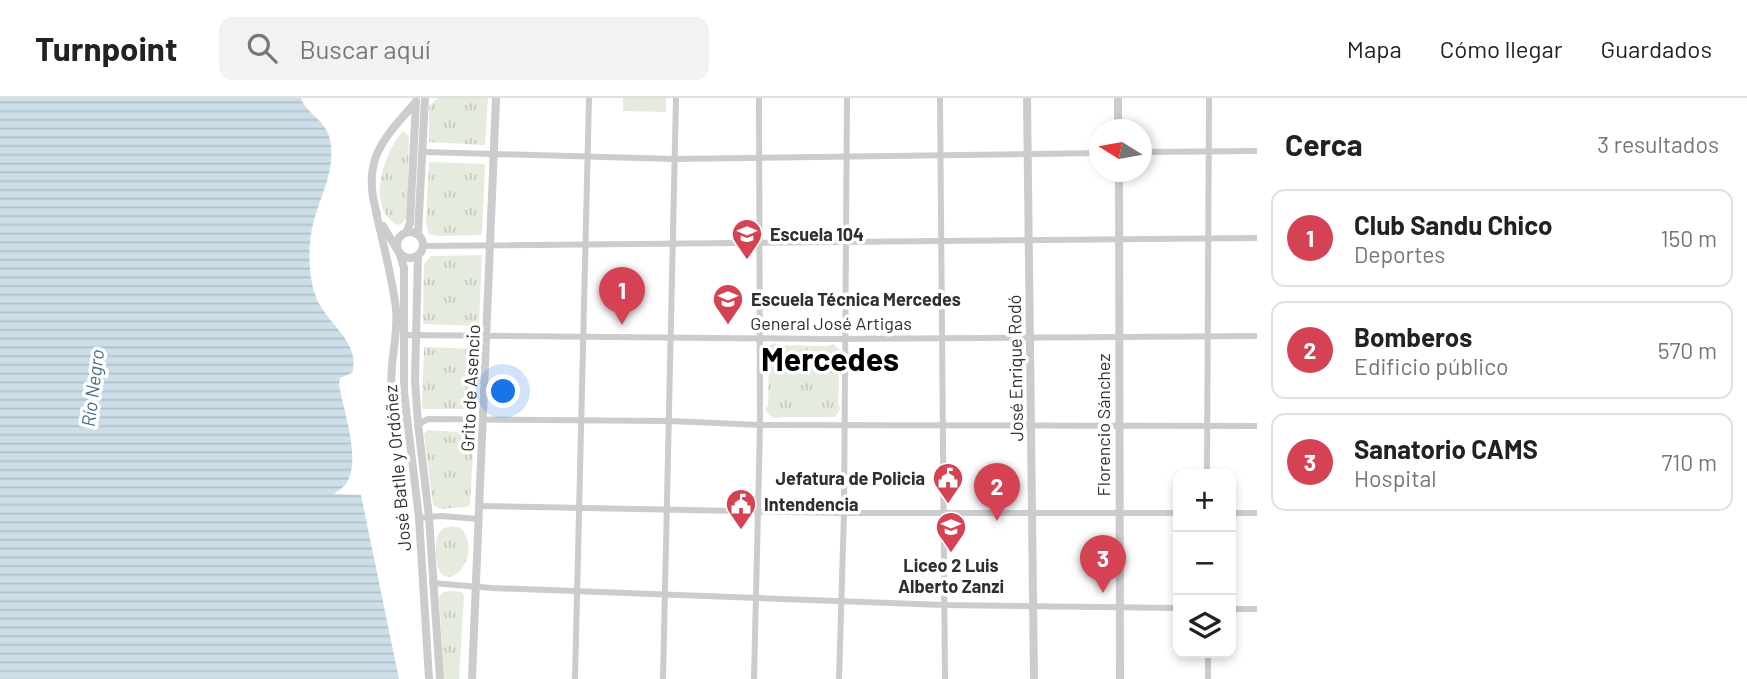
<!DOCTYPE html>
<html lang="es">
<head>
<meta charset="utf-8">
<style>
	body { margin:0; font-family:Barlow,sans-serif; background:#f2f2f2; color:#222 }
	.controls { position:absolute; right:21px; bottom:21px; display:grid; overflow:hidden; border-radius:14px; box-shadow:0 4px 10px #0003 }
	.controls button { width:63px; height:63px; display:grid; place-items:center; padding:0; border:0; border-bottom:2px solid #e0e0e0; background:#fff; color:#222; font:35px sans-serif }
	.compass { position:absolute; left:1089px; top:21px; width:63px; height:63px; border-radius:50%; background:#fff; box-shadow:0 4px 10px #0003; rotate:281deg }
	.you { position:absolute; left:504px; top:294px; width:24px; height:24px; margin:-18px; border:5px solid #fff; border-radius:50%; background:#1a73e8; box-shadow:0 0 0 10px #1a73e833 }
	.badge { display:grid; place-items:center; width:46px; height:46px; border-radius:50%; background:#d54253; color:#fff; font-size:23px; font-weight:700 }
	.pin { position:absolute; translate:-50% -58px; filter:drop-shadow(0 2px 4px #0008) }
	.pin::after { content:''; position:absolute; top:37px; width:24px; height:21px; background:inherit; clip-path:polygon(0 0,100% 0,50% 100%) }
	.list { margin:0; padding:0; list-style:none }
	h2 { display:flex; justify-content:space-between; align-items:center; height:91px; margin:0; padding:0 28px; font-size:30px }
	h2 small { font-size:23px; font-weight:400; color:#767676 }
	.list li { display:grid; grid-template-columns:46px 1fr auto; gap:21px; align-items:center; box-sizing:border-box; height:98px; margin:0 14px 14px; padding:0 14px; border:2px solid #e0e0e0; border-radius:14px }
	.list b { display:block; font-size:26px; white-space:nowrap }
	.list p { margin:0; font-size:23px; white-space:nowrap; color:#767676 }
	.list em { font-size:23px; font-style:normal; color:#767676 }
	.icon { flex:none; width:38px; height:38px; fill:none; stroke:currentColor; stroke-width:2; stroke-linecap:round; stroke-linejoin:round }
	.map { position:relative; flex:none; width:1257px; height:581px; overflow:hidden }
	header { display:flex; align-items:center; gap:42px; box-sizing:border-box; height:98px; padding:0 35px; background:#fff; border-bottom:2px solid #e0e0e0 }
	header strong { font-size:33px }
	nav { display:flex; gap:38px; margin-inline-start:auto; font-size:24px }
	.search { width:490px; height:63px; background:#f2f2f2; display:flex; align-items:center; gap:18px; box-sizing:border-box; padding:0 24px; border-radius:14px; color:#767676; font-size:26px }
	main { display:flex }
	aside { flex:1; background:#fff }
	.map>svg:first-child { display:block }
</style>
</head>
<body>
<header>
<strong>Turnpoint</strong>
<div class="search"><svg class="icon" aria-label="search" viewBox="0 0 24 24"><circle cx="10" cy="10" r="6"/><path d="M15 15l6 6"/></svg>Buscar aquí</div>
<nav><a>Mapa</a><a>Cómo llegar</a><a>Guardados</a></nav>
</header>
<main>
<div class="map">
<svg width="1257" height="581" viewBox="0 0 1257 581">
	<defs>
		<pattern id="grass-tufts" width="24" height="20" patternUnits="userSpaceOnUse" patternTransform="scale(1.75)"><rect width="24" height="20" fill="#e5ebde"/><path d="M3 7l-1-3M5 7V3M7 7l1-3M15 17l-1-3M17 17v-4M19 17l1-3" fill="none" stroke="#c5cabf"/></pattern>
		<pattern id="water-rules" width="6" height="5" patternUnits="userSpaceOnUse" patternTransform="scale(1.75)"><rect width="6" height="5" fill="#ccdfe9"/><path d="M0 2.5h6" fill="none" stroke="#b0c0c8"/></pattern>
	</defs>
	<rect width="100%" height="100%" fill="#fff"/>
	<g fill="url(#grass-tufts)">
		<polygon points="438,0 488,0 485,47 429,44 429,8"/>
		<path d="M403,33L409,38L407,119L403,125L397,127C365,109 384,54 403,33Z"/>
		<polygon points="429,64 485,66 482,137 436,138 429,136 426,125"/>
		<polygon points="482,157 479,228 423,226 424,166 431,158"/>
		<polygon points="775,245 777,247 827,248 833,246 840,252 838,307 841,310 835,319 780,319 776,320 770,318 765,311 768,308 769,259 766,256 769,248"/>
		<polygon points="424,249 479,251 474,311 422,311"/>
		<polygon points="427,332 474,335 470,406 467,409 440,411 433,407 424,336"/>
		<path d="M451,428L461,430C487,462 438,506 436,457C436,446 435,439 442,431Z"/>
		<polygon points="451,493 462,494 464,498 459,581 444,581 439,499 443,494"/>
	</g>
	<polygon fill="#e5ebde" points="623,0 666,0 666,14 623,13"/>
	<path fill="url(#water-rules)" d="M0,0H301C305,14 323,20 329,38C338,69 320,97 313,126C308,147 308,175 315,196C323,224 362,243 352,275L340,280L339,286C343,312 362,362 346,386C343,390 337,393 334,396L361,397L399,581H0Z"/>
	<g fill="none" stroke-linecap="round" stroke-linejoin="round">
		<g stroke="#ccc" stroke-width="6">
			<polyline points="940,0 945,581"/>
			<polyline points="423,54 674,61 1100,55"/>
			<polyline points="1142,54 1257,53"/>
			<polyline points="422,148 1257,140"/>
			<polyline points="404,237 830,241 1257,238"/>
			<polyline points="417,327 428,321 669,323 760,327 1257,328"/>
			<polyline points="1207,376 1209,0"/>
			<polyline points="480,408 844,415 1178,415"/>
			<polyline points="1231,415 1257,415"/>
			<polyline points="419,420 441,418 479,421"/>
			<polyline points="432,485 492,490 944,507 1178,510"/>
			<polyline points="1231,511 1257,511"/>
			<polyline points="1208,555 1208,581"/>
			<polyline points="575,581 589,0"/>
			<polyline points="663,581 676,0"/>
			<polyline points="754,581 760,327 759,0"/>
			<polyline points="839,581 844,415 847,0"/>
		</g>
		<g stroke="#ccc" stroke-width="8">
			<polyline points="1027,0 1034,581"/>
			<polyline points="1118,0 1118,32"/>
			<polyline points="1119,74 1120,581"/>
			<path d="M376,114C383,146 392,178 396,211C400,249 378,289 405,322"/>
			<path d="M377,116C361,63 382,42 415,5"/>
			<polyline points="383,128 398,153"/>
			<polyline points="407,133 410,125 416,3"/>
			<circle cx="410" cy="147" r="13"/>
			<polyline points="418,136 425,0"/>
			<polyline points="400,157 404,170 404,294 419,420 429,581"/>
			<polyline points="418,157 415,282 418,326 429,419 440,581"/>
			<polyline points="472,581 496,0"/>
		</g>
	</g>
	<defs>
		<g id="school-pin" transform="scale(1.575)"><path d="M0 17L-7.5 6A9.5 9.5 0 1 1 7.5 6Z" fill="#d54253" stroke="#fff"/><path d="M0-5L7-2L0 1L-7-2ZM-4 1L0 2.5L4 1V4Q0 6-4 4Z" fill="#fff"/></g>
		<g id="civic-pin" transform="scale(1.575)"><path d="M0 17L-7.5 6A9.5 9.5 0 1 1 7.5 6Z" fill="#d54253" stroke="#fff"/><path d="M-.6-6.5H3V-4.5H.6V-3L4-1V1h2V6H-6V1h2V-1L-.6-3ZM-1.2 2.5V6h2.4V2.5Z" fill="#fff"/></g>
	</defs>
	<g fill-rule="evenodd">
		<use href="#school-pin" x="747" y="136"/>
		<use href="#school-pin" x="728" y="201"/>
		<use href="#civic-pin" x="948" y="380"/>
		<use href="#civic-pin" x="741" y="406"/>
		<use href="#school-pin" x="951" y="429"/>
	</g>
	<g text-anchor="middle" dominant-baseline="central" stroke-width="7" stroke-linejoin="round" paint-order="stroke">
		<g font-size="18" font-weight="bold" fill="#2f2f2f" stroke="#fff" text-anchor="start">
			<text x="770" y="136">Escuela 104</text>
			<text x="751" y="201">Escuela Técnica Mercedes</text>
			<text x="925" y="380" text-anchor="end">Jefatura de Policia</text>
			<text x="764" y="406">Intendencia</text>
			<text x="951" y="467" text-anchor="middle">Liceo 2 Luis<tspan x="951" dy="21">Alberto Zanzi</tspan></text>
		</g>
		<g font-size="18" fill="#2f2f2f" stroke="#fff">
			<text x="831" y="225">General José Artigas</text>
			<text transform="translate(1015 270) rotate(-91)">José Enrique Rodó</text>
			<text transform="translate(470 290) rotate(-87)">Grito de Asencio</text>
			<text transform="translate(1103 327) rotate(-90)">Florencio Sánchez</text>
			<text transform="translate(397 370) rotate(-95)">José Batlle y Ordóñez</text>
		</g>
		<g font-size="19" font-style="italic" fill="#447189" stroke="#fff">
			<text transform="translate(92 290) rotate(-83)">Río Negro</text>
		</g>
		<g font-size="32" font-weight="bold" fill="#000" stroke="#fff">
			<text x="830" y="260">Mercedes</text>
		</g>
	</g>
</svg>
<div class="controls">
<button>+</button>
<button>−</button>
<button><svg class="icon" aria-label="layers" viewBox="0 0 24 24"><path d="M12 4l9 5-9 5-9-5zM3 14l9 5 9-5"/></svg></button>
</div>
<svg class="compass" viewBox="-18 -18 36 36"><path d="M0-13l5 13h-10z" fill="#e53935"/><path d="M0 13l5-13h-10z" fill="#767676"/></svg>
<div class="you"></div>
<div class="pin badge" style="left:622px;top:227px">1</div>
<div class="pin badge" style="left:997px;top:423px">2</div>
<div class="pin badge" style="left:1103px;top:495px">3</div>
</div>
<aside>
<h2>Cerca<small>3 resultados</small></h2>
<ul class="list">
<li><span class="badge">1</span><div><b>Club Sandu Chico</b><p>Deportes</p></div><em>150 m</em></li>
<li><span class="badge">2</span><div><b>Bomberos</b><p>Edificio público</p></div><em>570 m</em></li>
<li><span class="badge">3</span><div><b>Sanatorio CAMS</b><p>Hospital</p></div><em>710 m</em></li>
</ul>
</aside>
</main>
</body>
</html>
